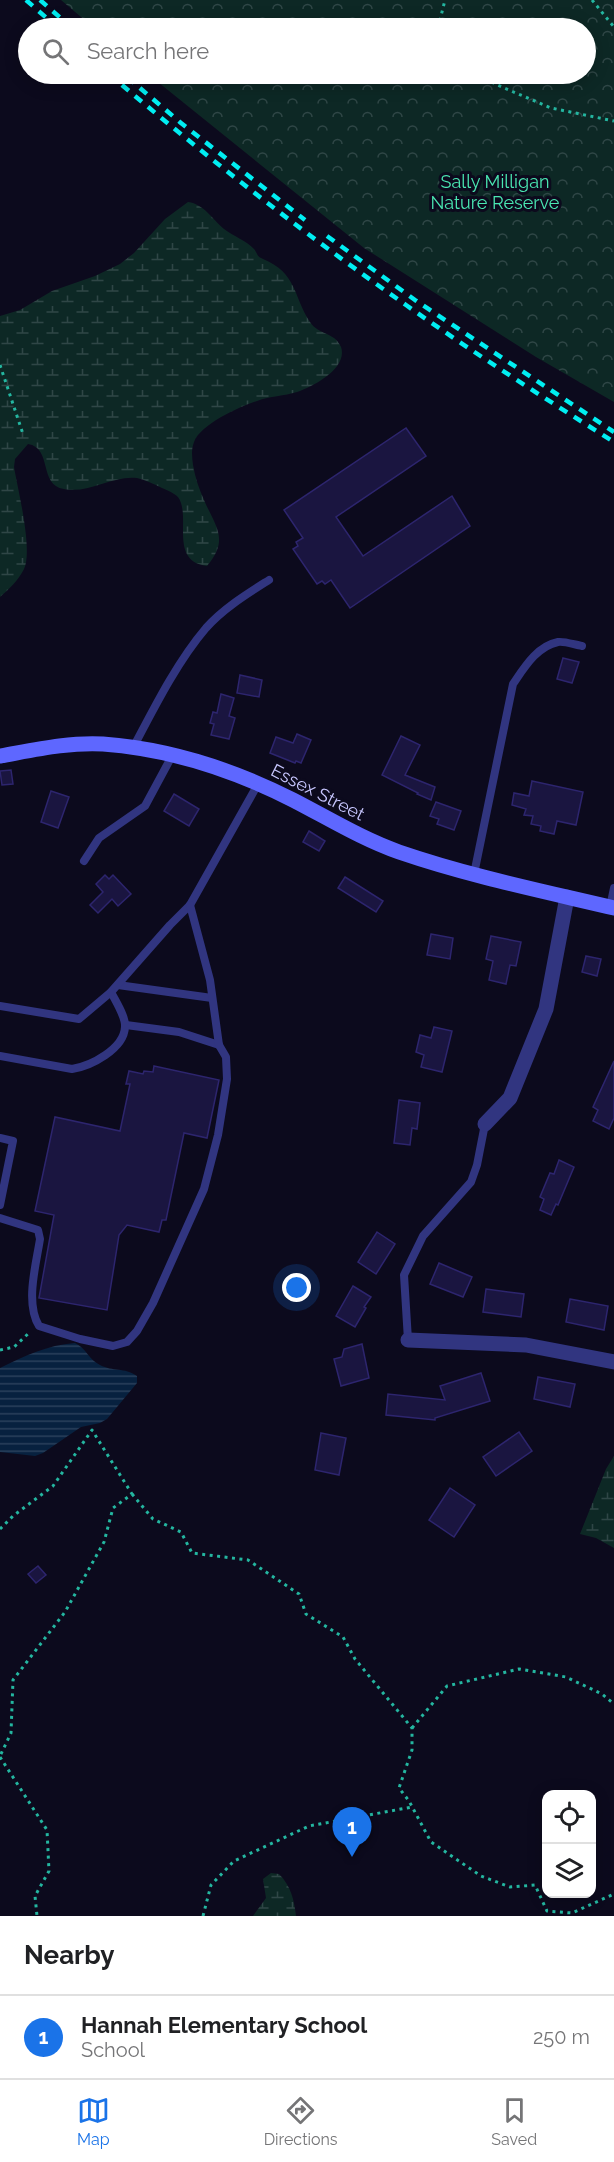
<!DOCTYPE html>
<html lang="en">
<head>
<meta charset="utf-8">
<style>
	body { margin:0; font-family:Raleway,sans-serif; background:#f2f2f2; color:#202124 }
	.controls { position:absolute; right:18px; bottom:18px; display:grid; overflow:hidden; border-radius:12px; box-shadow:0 3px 15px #0003 }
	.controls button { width:54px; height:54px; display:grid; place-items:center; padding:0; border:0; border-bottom:2px solid #e0e0e0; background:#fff; color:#202124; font:30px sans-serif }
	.you { position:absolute; left:297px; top:1288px; width:21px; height:21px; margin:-15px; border:4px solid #fff; border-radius:50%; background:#1a73e8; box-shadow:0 0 0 9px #1a73e833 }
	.badge { display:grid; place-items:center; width:39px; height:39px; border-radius:50%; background:#1a73e8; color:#fff; font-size:20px; font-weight:700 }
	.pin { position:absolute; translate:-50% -50px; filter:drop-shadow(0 2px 3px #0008) }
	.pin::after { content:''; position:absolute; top:32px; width:21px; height:18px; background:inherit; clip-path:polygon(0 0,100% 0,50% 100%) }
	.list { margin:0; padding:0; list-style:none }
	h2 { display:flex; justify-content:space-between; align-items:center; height:78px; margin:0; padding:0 24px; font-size:26px }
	h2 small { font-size:20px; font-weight:400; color:#757577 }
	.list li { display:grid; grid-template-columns:39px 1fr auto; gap:18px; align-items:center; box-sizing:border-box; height:84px; padding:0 24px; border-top:2px solid #e0e0e0 }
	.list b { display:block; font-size:22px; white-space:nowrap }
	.list p { margin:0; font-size:20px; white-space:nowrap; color:#757577 }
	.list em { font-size:20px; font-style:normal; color:#757577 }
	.icon { flex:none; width:33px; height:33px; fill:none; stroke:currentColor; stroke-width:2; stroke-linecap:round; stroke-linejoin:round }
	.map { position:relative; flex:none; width:614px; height:1916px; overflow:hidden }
	.search { position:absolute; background:#fff; box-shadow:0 3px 15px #0003; left:18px; right:18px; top:18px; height:66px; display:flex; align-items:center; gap:15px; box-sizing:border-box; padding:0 21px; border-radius:33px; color:#757577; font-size:22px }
	.sheet { height:162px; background:#fff }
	nav { display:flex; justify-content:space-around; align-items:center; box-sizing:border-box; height:84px; border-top:2px solid #e0e0e0; background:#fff; font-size:16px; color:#757577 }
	nav a { display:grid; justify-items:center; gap:3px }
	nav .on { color:#1a73e8 }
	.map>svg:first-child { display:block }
</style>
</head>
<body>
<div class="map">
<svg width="614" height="1916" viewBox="0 0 614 1916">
	<defs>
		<pattern id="wetland-marsh" width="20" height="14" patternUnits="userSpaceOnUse" patternTransform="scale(1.5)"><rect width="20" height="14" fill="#0d2825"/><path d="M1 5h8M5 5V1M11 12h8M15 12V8" fill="none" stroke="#2f4646"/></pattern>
		<pattern id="park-crowns" width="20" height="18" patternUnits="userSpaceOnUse" patternTransform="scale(1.5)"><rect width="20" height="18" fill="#0d2825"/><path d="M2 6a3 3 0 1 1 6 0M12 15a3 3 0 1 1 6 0" fill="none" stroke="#2f4646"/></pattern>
		<pattern id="water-rules" width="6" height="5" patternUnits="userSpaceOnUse" patternTransform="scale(1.5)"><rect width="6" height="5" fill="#07213f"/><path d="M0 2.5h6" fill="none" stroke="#2a405c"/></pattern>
	</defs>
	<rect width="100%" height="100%" fill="#0c0a1d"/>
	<g fill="url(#wetland-marsh)">
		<path d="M188,202C204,204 212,219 224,229C233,236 247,241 254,249C258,254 256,256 263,259C297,273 293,296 310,322C318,335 335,332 341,347C348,368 314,386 297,392C284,396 270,396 257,401C239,407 201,424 194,442C191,450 192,457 193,465C195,477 199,489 204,500C215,526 230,539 207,566C168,561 192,516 178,497C174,493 167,490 162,488C154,484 145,480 137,478C113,475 89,494 64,489C38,485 53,448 28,444L15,459L14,467C18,490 33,550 24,569C18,581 9,589 0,597V316L20,310L52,291L95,276L120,264L134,253L165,219Z"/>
		<polygon points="614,1456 614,1548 596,1538 580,1534 606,1469"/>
		<path d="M271,1873L279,1874C291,1886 294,1900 296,1916H253L266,1898L263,1879Z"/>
	</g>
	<polygon fill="url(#park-crowns)" points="61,0 614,0 614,402 536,357 364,248 148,74 586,74 586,28 94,28"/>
	<path fill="url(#water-rules)" d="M75,1343C86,1348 89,1360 100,1365C113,1372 124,1367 137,1376V1383L107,1419L100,1423L81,1427L43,1453L35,1456L0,1452V1368C25,1356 47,1345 75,1343Z"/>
	<g fill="#1a1540" stroke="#2d256e" stroke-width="1.5">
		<polygon points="406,428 426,456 336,517 363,556 452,496 470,526 350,608 331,580 325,584 322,581 317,584 293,549 298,546 296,542 303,538 284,510"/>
		<polygon points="563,658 579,662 572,683 557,679"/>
		<polygon points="240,675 262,680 259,697 237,693"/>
		<polygon points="221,694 234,698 229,716 235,718 229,739 211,735 214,724 210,723 213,712 217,713"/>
		<polygon points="297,734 311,740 301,763 296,761 295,763 270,753 276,737 293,743"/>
		<polygon points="401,736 420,745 405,775 435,787 431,800 417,794 418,793 382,775"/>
		<polygon points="11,770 13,784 2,785 0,771"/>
		<polygon points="532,781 583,792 576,825 557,821 554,834 540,831 541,826 531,824 533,816 524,815 526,809 512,805 514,793 529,796"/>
		<polygon points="51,791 69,797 58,828 41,822"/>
		<polygon points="174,794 199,809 189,826 164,811"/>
		<polygon points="436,802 461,811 454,830 437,824 439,819 430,816"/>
		<polygon points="309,831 325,841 319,851 303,842"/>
		<polygon points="105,875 109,879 113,875 131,894 118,906 112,899 98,913 90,905 103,892 96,884"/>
		<polygon points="345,877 383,901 376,912 338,888"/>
		<polygon points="431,934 453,938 450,959 427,955"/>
		<polygon points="491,936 521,942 516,966 510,965 506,984 489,980 493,961 486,959"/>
		<polygon points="586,956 601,959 597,976 582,972"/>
		<polygon points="434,1027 452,1031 442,1072 421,1067 424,1055 416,1052 420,1035 431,1038"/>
		<polygon points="614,1061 614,1118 609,1129 593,1121 598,1110 593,1107"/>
		<polygon points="154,1066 219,1080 207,1138 184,1133 166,1220 162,1220 159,1232 127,1225 119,1235 107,1310 39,1298 54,1215 35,1211 55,1117 120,1131 130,1084 126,1084 129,1071 143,1074 144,1071 153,1072"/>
		<polygon points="399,1100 420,1103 417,1129 412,1128 410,1145 394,1143"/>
		<polygon points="559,1160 574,1167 558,1205 556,1204 551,1215 540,1210 544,1199 540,1197 550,1173 554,1174"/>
		<polygon points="377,1232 395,1244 376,1274 358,1262"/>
		<polygon points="439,1263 472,1277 463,1297 430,1284"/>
		<polygon points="353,1286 371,1297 364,1307 366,1308 355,1327 336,1316"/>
		<polygon points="486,1289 524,1294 521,1317 483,1312"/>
		<polygon points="570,1299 608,1306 604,1330 566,1322"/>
		<polygon points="362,1344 369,1378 341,1386 334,1359 342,1357 344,1349"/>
		<polygon points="481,1373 490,1401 435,1418 435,1420 386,1415 388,1394 445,1400 440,1386"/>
		<polygon points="538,1377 575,1384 570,1407 534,1399"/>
		<polygon points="519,1432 532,1451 496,1476 483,1457"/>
		<polygon points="321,1433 346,1438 339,1475 315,1470"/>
		<polygon points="450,1488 475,1505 454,1537 429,1520"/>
		<polygon points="38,1566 46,1575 36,1583 28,1574"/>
	</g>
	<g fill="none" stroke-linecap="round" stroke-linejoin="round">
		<g stroke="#24b6a0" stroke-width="3" stroke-dasharray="3 4.5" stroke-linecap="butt">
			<polyline points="592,0 614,27"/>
			<polyline points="438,28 445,0"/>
			<polyline points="479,74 495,84 551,108 614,121"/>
			<polyline points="0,365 23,434"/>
			<polyline points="0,1350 14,1347 30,1332"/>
			<polyline points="132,1494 153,1519 181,1532 192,1553 248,1560 299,1594 306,1614 343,1637 355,1659 412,1728 412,1750 399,1788 409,1801 431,1842 481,1876 510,1887 535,1885 547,1911 572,1913 614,1894"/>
			<polyline points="0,1529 13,1516 53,1486 92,1430 132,1494 113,1508 104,1542 65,1612 13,1680 11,1733 0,1756"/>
			<polyline points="412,1728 447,1686 519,1669 566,1677 602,1694 614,1704"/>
			<polyline points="0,1757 47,1830 49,1871 35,1896 37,1916"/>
			<polyline points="203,1916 211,1885 234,1861 309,1826 412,1807"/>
		</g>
		<g stroke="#313580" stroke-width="8">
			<path d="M133,748C154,708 177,662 206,628C224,608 247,594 269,580"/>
			<polyline points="84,861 99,838 145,806 173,754"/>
			<path d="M474,874L513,684C524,668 537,646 558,642C565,641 575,645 582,646"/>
			<polyline points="610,907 614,888"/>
			<polyline points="118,985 212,998"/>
			<polyline points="0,1006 79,1019 111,992 170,925 190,905 258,784"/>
			<polyline points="126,1025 179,1032 219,1045"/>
			<path d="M0,1056L72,1069C91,1066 124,1049 125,1027C126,1017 116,1002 111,992"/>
			<polyline points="0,1138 13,1141 0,1205"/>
			<path d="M0,1218L38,1230L40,1239C36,1265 25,1303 39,1326L80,1339L113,1346L127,1342L137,1331L153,1303L204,1189L218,1135L227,1079L226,1057L219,1045L210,980L190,905"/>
			<polyline points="408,1340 404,1275 423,1236 471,1182 477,1165 485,1124"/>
		</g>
		<g stroke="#313580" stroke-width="15">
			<polyline points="485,1124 510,1098 546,1009 567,897"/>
			<polyline points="408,1340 526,1345 614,1362"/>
		</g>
		<path stroke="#5e67ff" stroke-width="15" d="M0,756C34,750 69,742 103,744C170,749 234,770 293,800C328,818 362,839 399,852C469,876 542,891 614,908"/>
		<g stroke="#00eef2" stroke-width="4.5" stroke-dasharray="9 8" stroke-linecap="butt">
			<polyline points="26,0 58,28"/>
			<polyline points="40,0 72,28"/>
			<path d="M109,74C204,155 303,233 406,305C474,353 544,398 614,442"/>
			<polyline points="127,77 181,123 305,220"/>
			<polyline points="327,236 415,300 614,432"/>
		</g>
	</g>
	<g text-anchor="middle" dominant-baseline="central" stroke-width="6" stroke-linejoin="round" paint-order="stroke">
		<g font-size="18" fill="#4ae7b2" stroke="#0c0a1d">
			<text x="495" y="181">Sally Milligan<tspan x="495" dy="21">Nature Reserve</tspan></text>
		</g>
		<g font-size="18" fill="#c8c7ff" stroke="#0c0a1d">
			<text transform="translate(318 792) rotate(27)">Essex Street</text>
		</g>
	</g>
</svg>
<div class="controls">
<button><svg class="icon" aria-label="locate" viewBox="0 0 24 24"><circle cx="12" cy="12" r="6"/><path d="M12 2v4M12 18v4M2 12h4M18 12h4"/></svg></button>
<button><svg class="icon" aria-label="layers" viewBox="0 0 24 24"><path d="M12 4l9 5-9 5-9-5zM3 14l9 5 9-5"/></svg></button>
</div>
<div class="you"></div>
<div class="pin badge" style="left:352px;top:1857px">1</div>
<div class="search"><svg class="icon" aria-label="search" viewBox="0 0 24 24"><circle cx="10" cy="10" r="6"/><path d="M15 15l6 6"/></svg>Search here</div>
</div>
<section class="sheet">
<h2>Nearby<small></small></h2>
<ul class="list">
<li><span class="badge">1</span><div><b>Hannah Elementary School</b><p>School</p></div><em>250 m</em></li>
</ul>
</section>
<nav>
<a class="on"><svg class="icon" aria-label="map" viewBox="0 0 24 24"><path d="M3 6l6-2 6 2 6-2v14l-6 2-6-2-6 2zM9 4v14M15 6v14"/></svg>Map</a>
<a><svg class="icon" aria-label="directions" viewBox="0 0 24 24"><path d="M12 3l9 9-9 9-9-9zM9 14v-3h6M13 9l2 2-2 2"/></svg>Directions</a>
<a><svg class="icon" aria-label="saved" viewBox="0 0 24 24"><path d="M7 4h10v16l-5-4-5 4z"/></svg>Saved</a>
</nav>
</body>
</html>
